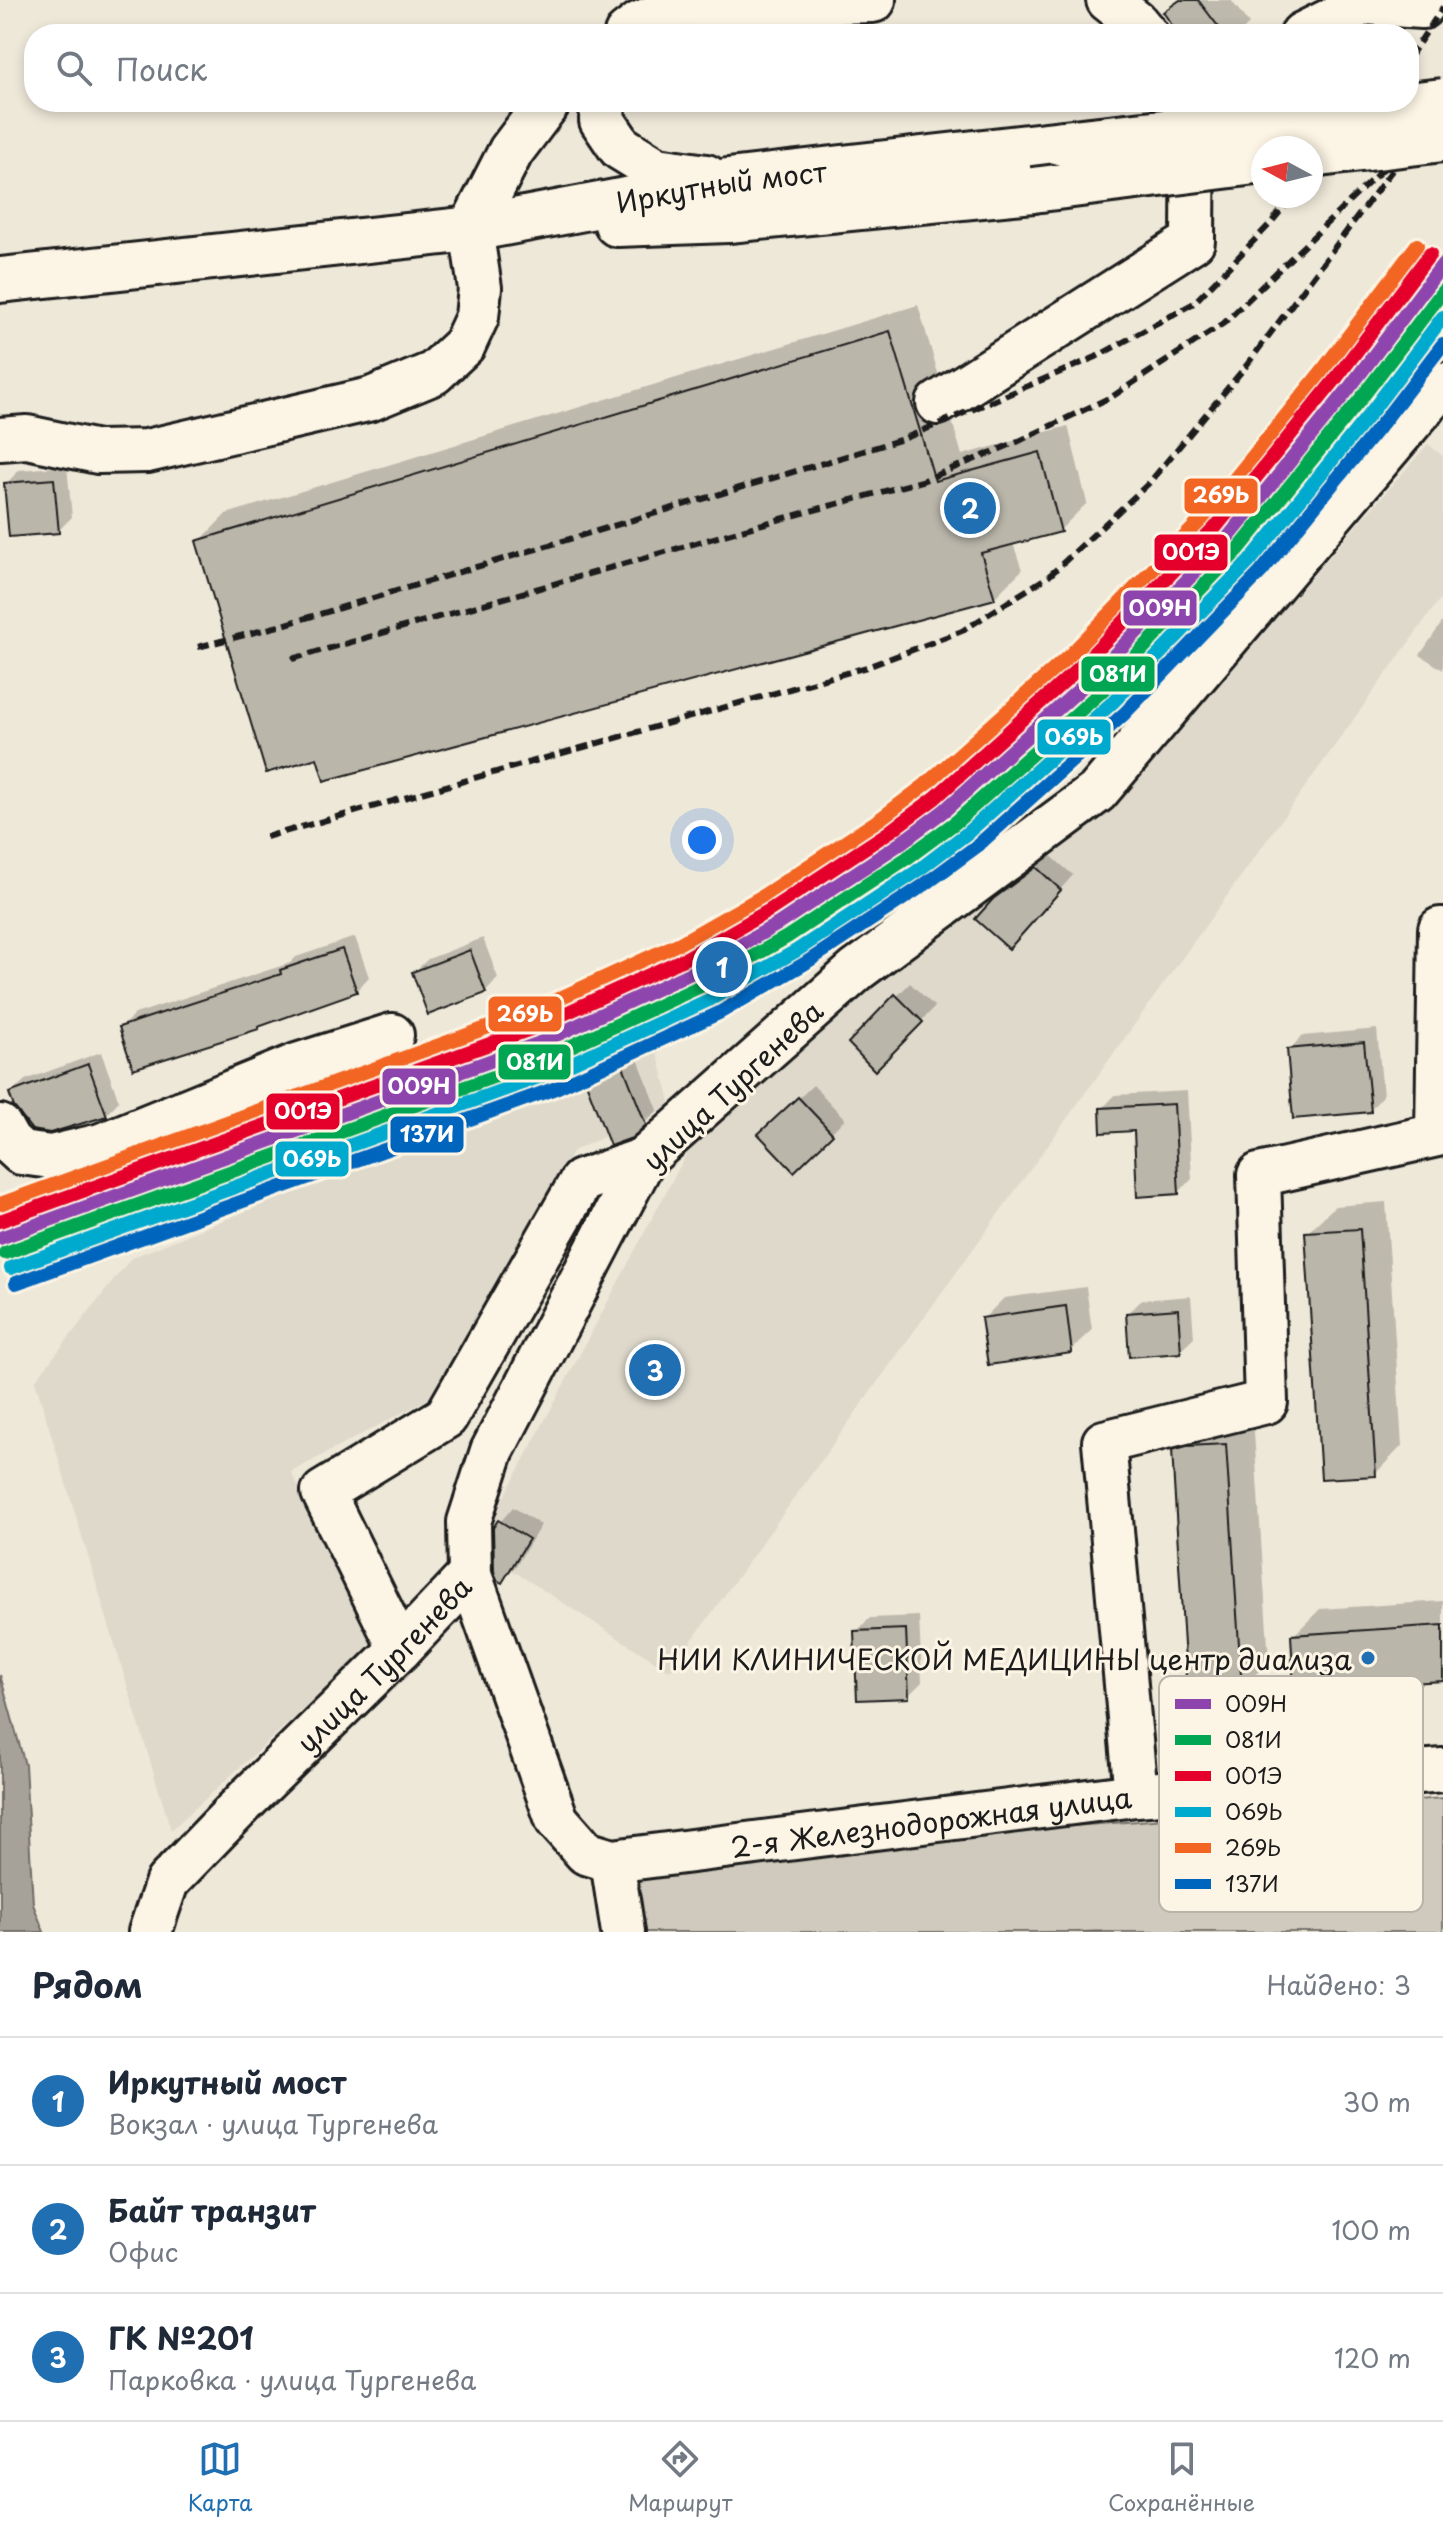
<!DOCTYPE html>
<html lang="ru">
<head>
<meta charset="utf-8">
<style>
	body { margin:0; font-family:"Playpen Sans",sans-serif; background:#f2f2f3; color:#1f2937 }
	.compass { position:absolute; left:1251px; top:136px; width:72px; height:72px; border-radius:50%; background:#fff; box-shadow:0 4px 12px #0003; rotate:277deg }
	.you { position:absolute; left:702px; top:840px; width:28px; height:28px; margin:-20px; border:6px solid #fff; border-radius:50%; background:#1a73e8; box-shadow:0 0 0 12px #1a73e833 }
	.badge { display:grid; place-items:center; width:52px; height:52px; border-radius:50%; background:#1f6fb2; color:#fff; font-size:26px; font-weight:700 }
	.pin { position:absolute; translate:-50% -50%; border:4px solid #fff; box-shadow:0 2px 8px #0006 }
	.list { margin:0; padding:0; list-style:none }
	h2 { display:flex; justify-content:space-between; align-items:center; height:104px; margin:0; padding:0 32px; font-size:34px }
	h2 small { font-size:26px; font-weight:400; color:#747a83 }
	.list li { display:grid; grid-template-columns:52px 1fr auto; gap:24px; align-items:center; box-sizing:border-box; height:128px; padding:0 32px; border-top:2px solid #e0e1e3 }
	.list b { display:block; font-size:30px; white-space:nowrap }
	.list p { margin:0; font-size:26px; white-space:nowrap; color:#747a83 }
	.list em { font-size:26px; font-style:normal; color:#747a83 }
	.icon { flex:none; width:44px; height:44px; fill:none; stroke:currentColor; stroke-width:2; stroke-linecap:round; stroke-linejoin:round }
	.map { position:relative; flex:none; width:1443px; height:1932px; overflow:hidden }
	.search { position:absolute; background:#fff; box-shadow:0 4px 12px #0003; left:24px; right:24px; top:24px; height:88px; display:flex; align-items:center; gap:20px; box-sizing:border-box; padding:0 28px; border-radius:32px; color:#747a83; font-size:30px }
	.sheet { height:488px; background:#fff }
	nav { display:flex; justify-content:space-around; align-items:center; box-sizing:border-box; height:112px; border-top:2px solid #e0e1e3; background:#fff; font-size:22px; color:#747a83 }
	nav a { display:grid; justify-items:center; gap:4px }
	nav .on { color:#1f6fb2 }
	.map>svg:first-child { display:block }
</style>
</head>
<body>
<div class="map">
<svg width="1443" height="1932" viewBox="0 0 1443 1932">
	<rect width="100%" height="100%" fill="#eee8d9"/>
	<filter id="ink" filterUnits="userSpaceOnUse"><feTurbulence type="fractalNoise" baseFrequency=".0125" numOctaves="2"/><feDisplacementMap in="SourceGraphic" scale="16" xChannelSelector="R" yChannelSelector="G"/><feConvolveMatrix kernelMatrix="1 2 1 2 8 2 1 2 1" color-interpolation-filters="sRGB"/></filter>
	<g filter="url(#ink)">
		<g fill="#ded9cb">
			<polygon points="1428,444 1443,456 1443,595 670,1671 477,1548 690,1147 806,1039 1124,792"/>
			<polygon points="655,1044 671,1106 573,1151 443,1391 291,1472 374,1645 171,1830 35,1381 131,1258"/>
		</g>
		<polygon fill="#cfcabd" stroke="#76736c" stroke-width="2" points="1443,1798 1443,1932 626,1932 612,1861"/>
		<polygon fill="#a7a299" stroke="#6f6c67" stroke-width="2" points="0,1675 25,1765 33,1904 44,1932 0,1932"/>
		<g fill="#0003">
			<polygon points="1178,0 1231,0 1249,24 1239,34 1181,34 1165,13"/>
			<polygon points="918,305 962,455 1068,426 1087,503 1060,530 1013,543 1022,570 994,598 319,755 199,542 226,514"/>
			<polygon points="67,466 72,517 58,531 6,484 19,470"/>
			<polygon points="1443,621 1443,670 1420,655"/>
			<polygon points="1050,855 1073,875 1022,933 994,901 1009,886"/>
			<polygon points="355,937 369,977 356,991 121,1027 135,1014 290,963 296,957"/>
			<polygon points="483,938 498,978 485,992 414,972 428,959"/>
			<polygon points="910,983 935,1007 875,1068 851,1043"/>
			<polygon points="1377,1029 1383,1096 1370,1110 1289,1050 1302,1036"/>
			<polygon points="101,1052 119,1101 106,1115 11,1093 25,1080"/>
			<polygon points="636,1054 658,1110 644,1124 587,1081 600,1067"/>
			<polygon points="813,1085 845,1119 794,1169 761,1134"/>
			<polygon points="1187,1091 1192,1179 1178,1193 1136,1129 1102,1109 1115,1095"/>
			<polygon points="1386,1202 1402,1446 1375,1474 1307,1233 1335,1206"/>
			<polygon points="1086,1287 1092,1330 1071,1351 983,1319 1004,1298"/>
			<polygon points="1191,1296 1194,1338 1180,1351 1128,1313 1142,1300"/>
			<polygon points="1253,1417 1269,1661 1241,1689 1174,1451 1202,1423"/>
			<polygon points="513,1507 541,1525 515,1567 502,1580 495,1528"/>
			<polygon points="1443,1601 1443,1679 1293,1636 1320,1609"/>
			<polygon points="919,1616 922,1682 908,1696 856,1632 870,1618"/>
			<polygon points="1103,1929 1103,1932 1075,1932"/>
		</g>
		<g fill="#bab6aa" stroke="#1c1c1c" stroke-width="2">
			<polygon points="1180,0 1198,0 1224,34 1178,34 1163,12"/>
			<polygon points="890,331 935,481 1040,452 1061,532 981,553 995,599 324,781 317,758 266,773 196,541"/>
			<polygon points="54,479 59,533 9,537 4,483"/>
			<polygon points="1036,867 1061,890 1009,949 975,919 993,899"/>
			<polygon points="342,949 357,992 258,1027 259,1029 133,1069 119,1027 281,974 280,970"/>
			<polygon points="470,950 486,993 428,1015 412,972"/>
			<polygon points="895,994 923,1022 875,1071 848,1043"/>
			<polygon points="1364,1042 1371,1112 1293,1119 1287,1049"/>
			<polygon points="88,1064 107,1116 50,1133 32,1130 14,1107 9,1093"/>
			<polygon points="623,1066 646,1125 632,1138 610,1146 585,1080"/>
			<polygon points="798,1097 833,1134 794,1172 758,1134"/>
			<polygon points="1174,1104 1179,1194 1137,1197 1134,1131 1101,1133 1100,1108"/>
			<polygon points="1360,1229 1376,1476 1321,1479 1305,1232"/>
			<polygon points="1066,1306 1072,1353 988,1365 981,1318"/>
			<polygon points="1178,1309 1181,1353 1129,1357 1126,1313"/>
			<polygon points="1226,1444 1242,1691 1187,1694 1172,1450 1187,1446"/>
			<polygon points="498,1520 529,1539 502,1583 497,1580 494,1571 493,1528"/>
			<polygon points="1443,1625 1443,1681 1294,1690 1291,1635"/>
			<polygon points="906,1629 909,1698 857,1700 854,1631"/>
		</g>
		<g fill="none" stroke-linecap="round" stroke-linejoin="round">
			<g stroke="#1c1c1c" stroke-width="48">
				<g id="minor">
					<polyline points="1108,0 1136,22 1146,34"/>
					<polyline points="1302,34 1365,3 1422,7 1427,0"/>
					<path id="s1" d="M1443,384L1097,792L857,970L644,1159L492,1451L469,1522L470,1575L557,1820L586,1853L612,1861L1136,1795L1443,1770"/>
					<polyline points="938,403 1193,241 1194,102"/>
					<polyline points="0,439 27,437 98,452 147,451 371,399 434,373 464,345 477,317 480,288 471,229"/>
					<polyline points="0,1126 9,1142 21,1153 51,1157 101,1145 297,1065 392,1035"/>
					<polyline points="400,1649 323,1492 446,1417 581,1181 644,1159"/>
					<polyline points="1136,1795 1104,1442 1266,1402 1259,1175 1437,1135 1440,929 1443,929"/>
					<polyline points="612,1861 623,1932"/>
					<path id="s2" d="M150,1932L167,1882L250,1796L400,1649L470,1575"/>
				</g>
			</g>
			<g stroke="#1c1c1c" stroke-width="50">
				<g id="major">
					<polyline points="627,34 640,24 684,5 873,0"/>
					<polyline points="603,102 602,120 621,148 657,170 706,177"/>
					<polyline points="617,224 728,220 1033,190"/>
					<polyline points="471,229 511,151 548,102"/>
					<path id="s3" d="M0,280L471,229L728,181L1063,143"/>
				</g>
			</g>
			<use href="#minor" stroke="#fcf5e5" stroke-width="42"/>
			<use href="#major" stroke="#fcf5e5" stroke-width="44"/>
			<g stroke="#1c1c1c" stroke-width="6" stroke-dasharray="12 6" stroke-linecap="butt">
				<polyline points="1409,58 1443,7"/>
				<polyline points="1311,175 1372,102"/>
				<polyline points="198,647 283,625 903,439 1096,357 1194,303 1270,224 1293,196"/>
				<polyline points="292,659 759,525 922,481 1017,442 1113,396 1224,323 1384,168"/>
				<polyline points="266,837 867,667 962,631 1049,576 1149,483 1246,366 1443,102"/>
			</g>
			<g stroke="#1c1c1c" stroke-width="50" stroke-linecap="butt">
				<g id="major-bridge">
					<polyline points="1063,143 1443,101"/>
					<polyline points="1311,155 1443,139"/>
					<polyline points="1033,190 1263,161"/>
				</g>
			</g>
			<use href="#major-bridge" stroke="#fcf5e5" stroke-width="44"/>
			<g stroke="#fcf5e5" stroke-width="20">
				<polyline id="rail-1" points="0,1238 537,1044 695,971 778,924 898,845 945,810 1092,678 1227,539 1347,391 1443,264"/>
			</g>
			<g stroke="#fcf5e5" stroke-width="20">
				<polyline id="rail-2" points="5,1253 543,1059 703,985 787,937 907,858 956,822 1103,690 1238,550 1359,401 1443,291"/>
			</g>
			<g stroke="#fcf5e5" stroke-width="20">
				<polyline id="rail-3" points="0,1221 531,1029 688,957 770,910 889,832 935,798 1081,666 1215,528 1334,381 1430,254"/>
			</g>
			<g stroke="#fcf5e5" stroke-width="20">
				<polyline id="rail-4" points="11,1268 550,1073 711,999 796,951 916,872 966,834 1113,702 1250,561 1372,411 1443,317"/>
			</g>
			<g stroke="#fcf5e5" stroke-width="20">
				<polyline id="rail-5" points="0,1204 525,1014 680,943 761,897 880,819 925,785 1070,655 1203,518 1322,371 1417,245"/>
			</g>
			<g stroke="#fcf5e5" stroke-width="20">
				<polyline id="rail-6" points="16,1283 556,1088 719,1013 804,964 924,885 977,846 1124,714 1261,572 1384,421 1443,344"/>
			</g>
			<use href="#rail-1" stroke="#8e44ad" stroke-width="14"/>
			<use href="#rail-2" stroke="#00a651" stroke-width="14"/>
			<use href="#rail-3" stroke="#e4002b" stroke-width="14"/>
			<use href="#rail-4" stroke="#00a9ce" stroke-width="14"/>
			<use href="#rail-5" stroke="#f26522" stroke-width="14"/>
			<use href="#rail-6" stroke="#0065bd" stroke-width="14"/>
		</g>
	</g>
	<circle fill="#1f6fb2" stroke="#fcf5e5" stroke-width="3" cx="1368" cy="1658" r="8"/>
	<g text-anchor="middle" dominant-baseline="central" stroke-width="6" stroke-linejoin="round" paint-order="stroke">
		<g font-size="28" fill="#1c1c1c" stroke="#fcf5e5">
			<text stroke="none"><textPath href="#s3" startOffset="728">Иркутный мост</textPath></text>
			<text transform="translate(732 1085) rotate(-43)">улица Тургенева</text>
			<text stroke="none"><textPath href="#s2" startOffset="360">улица Тургенева</textPath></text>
			<text stroke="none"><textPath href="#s1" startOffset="2228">2-я Железнодорожная улица</textPath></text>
		</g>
		<g font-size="28" fill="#1c1c1c" stroke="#fcf5e5" text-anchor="end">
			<text x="1352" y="1658">НИИ КЛИНИЧЕСКОЙ МЕДИЦИНЫ центр диализа</text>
		</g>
	</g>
	<rect x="1159" y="1676" width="264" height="236" rx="12" fill="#fcf5e5" stroke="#b9b4a9" stroke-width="2"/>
	<rect x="1175" y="1699" width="36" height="10" fill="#8e44ad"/>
	<rect x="1175" y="1735" width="36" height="10" fill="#00a651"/>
	<rect x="1175" y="1771" width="36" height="10" fill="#e4002b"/>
	<rect x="1175" y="1807" width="36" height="10" fill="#00a9ce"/>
	<rect x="1175" y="1843" width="36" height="10" fill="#f26522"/>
	<rect x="1175" y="1879" width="36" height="10" fill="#0065bd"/>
	<g font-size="22" fill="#1c1c1c">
		<text x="1225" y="1712">009Н</text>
		<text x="1225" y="1748">081И</text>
		<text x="1225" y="1784">001Э</text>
		<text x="1225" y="1820">069Ь</text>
		<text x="1225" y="1856">269Ь</text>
		<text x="1225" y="1892">137И</text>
	</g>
	<g stroke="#fcf5e5" stroke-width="3">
		<rect x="1183" y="477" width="76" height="38" rx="8" fill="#f26522"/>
		<rect x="1153" y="533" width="76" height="39" rx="8" fill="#e4002b"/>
		<rect x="1122" y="589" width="76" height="38" rx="8" fill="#8e44ad"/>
		<rect x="1080" y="655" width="76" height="38" rx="8" fill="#00a651"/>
		<rect x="1036" y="718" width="76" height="38" rx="8" fill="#00a9ce"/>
		<rect x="487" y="995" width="76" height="38" rx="8" fill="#f26522"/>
		<rect x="497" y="1043" width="75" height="38" rx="8" fill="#00a651"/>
		<rect x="381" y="1067" width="76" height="39" rx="8" fill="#8e44ad"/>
		<rect x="265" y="1092" width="76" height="39" rx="8" fill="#e4002b"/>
		<rect x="389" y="1115" width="76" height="39" rx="8" fill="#0065bd"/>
		<rect x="274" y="1140" width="76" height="38" rx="8" fill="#00a9ce"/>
	</g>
	<g font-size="22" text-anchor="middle" font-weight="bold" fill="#fff">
		<text x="1221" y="503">269Ь</text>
		<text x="1191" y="560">001Э</text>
		<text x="1160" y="616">009Н</text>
		<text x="1118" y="682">081И</text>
		<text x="1074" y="745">069Ь</text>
		<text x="525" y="1022">269Ь</text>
		<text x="535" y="1070">081И</text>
		<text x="419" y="1094">009Н</text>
		<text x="303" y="1119">001Э</text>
		<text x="427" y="1142">137И</text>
		<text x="312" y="1167">069Ь</text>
	</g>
</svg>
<svg class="compass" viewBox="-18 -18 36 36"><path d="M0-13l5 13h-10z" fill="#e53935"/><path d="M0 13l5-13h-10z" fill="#747a83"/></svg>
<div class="you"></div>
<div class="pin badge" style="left:722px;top:967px">1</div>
<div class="pin badge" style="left:970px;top:508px">2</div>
<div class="pin badge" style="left:655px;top:1370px">3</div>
<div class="search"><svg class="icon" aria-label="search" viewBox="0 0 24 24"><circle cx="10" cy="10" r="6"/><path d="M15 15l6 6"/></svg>Поиск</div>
</div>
<section class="sheet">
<h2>Рядом<small>Найдено: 3</small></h2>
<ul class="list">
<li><span class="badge">1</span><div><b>Иркутный мост</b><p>Вокзал · улица Тургенева</p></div><em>30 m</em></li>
<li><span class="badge">2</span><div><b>Байт транзит</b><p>Офис</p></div><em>100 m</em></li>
<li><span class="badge">3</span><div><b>ГК №201</b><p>Парковка · улица Тургенева</p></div><em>120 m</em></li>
</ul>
</section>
<nav>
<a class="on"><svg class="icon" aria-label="map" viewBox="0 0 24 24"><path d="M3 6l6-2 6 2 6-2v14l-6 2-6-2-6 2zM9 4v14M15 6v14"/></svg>Карта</a>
<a><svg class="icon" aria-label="directions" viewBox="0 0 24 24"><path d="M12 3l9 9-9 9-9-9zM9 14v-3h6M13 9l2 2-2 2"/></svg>Маршрут</a>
<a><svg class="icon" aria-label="saved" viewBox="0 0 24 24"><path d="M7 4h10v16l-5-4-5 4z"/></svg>Сохранённые</a>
</nav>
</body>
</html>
